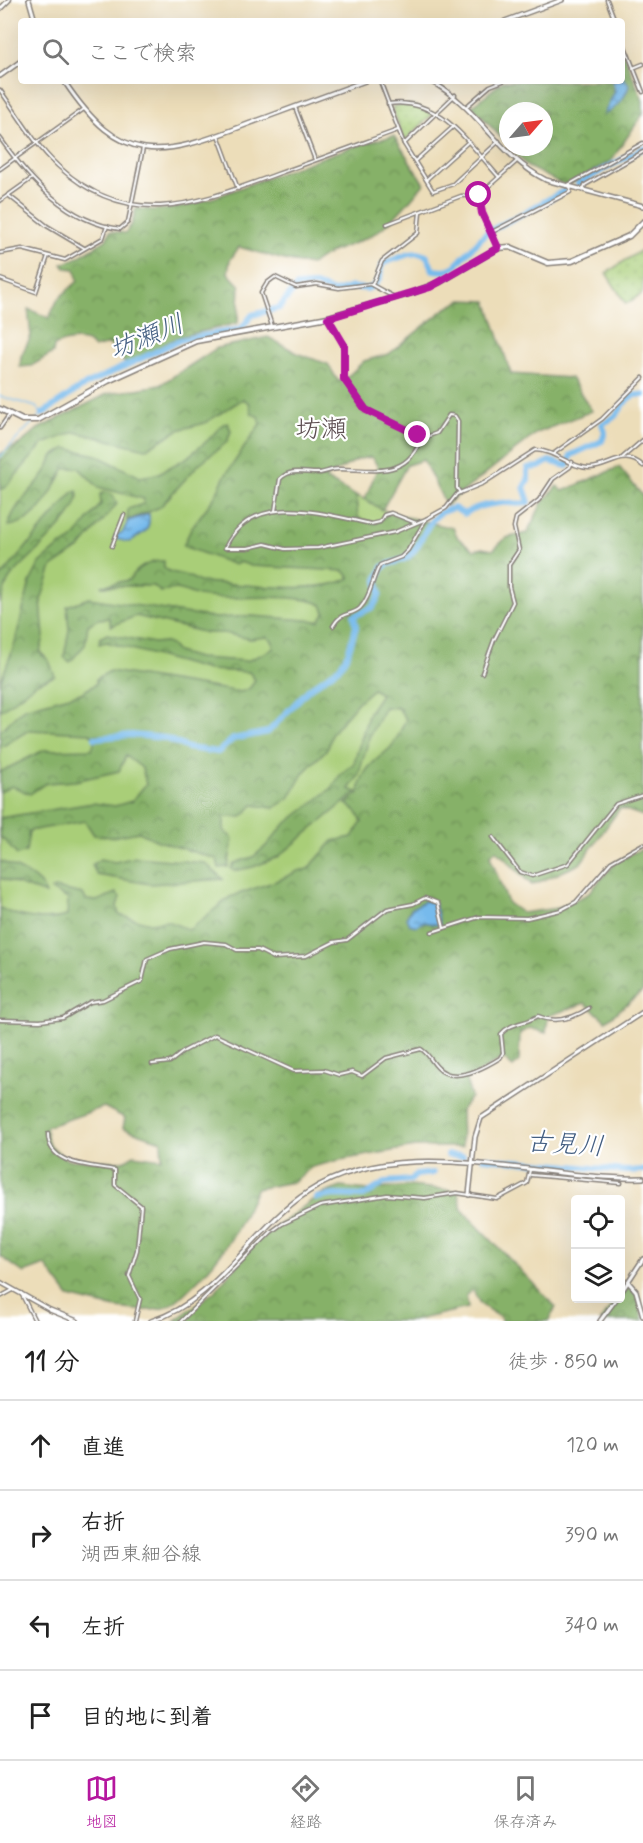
<!DOCTYPE html>
<html lang="ja">
<head>
<meta charset="utf-8">
<style>
	body { margin:0; font-family:Mynerve,"Klee One",sans-serif; background:#f6f6f6; color:#222 }
	.controls { position:absolute; right:18px; bottom:18px; display:grid; overflow:hidden; border-radius:6px; box-shadow:0 6px 24px #0002 }
	.controls button { width:54px; height:54px; display:grid; place-items:center; padding:0; border:0; border-bottom:2px solid #e0e0e0; background:#fff; color:#222; font:30px sans-serif }
	.compass { position:absolute; left:499px; top:102px; width:54px; height:54px; border-radius:50%; background:#fff; box-shadow:0 6px 24px #0002; rotate:62deg }
	.stop { position:absolute; width:18px; height:18px; margin:-14px; border:4px solid #b5179e; border-radius:50%; background:#fff }
	.stop.end { background:#b5179e; border-color:#fff; box-shadow:0 2px 6px #0008 }
	.list { margin:0; padding:0; list-style:none }
	h2 { display:flex; justify-content:space-between; align-items:center; height:78px; margin:0; padding:0 24px; font-size:26px }
	h2 small { font-size:20px; font-weight:400; color:#767676 }
	.list li { display:grid; grid-template-columns:39px 1fr auto; gap:18px; align-items:center; box-sizing:border-box; height:90px; padding:0 24px; border-top:2px solid #e0e0e0 }
	.list b { display:block; font-size:22px; white-space:nowrap }
	.list p { margin:0; font-size:20px; white-space:nowrap; color:#767676 }
	.list em { font-size:20px; font-style:normal; color:#767676 }
	.icon { flex:none; width:33px; height:33px; fill:none; stroke:currentColor; stroke-width:2; stroke-linecap:round; stroke-linejoin:round }
	.map { position:relative; flex:none; width:643px; height:1321px; overflow:hidden }
	.search { position:absolute; background:#fff; box-shadow:0 6px 24px #0002; left:18px; right:18px; top:18px; height:66px; display:flex; align-items:center; gap:15px; box-sizing:border-box; padding:0 21px; border-radius:6px; color:#767676; font-size:22px }
	.sheet { height:438px; background:#fff }
	nav { display:flex; justify-content:space-around; align-items:center; box-sizing:border-box; height:84px; border-top:2px solid #e0e0e0; background:#fff; font-size:16px; color:#767676 }
	nav a { display:grid; justify-items:center; gap:3px }
	nav .on { color:#b5179e }
	.map>svg:first-child { display:block }
</style>
</head>
<body>
<div class="map">
<svg width="643" height="1321" viewBox="0 0 643 1321">
	<defs>
		<pattern id="forest-crowns" width="20" height="18" patternUnits="userSpaceOnUse" patternTransform="scale(1.5)"><rect width="20" height="18" fill="#86b168"/><path d="M2 6a3 3 0 1 1 6 0M12 15a3 3 0 1 1 6 0" fill="none" stroke="#6d9057"/></pattern>
		<pattern id="park-dots" width="8" height="8" patternUnits="userSpaceOnUse" patternTransform="scale(1.5)"><rect width="8" height="8" fill="#a9ce78"/><path d="M2 2h.1M6 6h.1" fill="none" stroke="#91b169" stroke-width="1.8" stroke-linecap="round"/></pattern>
		<pattern id="water-ripples" width="26" height="14" patternUnits="userSpaceOnUse" patternTransform="scale(1.5)"><rect width="26" height="14" fill="#76baec"/><path d="M2 4q2-2 4 0t4 0M15 11q2-2 4 0t4 0" fill="none" stroke="#6097c0"/></pattern>
	</defs>
	<rect width="100%" height="100%" fill="#fff"/>
	<filter id="ink" filterUnits="userSpaceOnUse"><feTurbulence type="fractalNoise" baseFrequency=".0167" numOctaves="2"/><feDisplacementMap in="SourceGraphic" scale="12" xChannelSelector="R" yChannelSelector="G"/><feConvolveMatrix kernelMatrix="1 2 1 2 8 2 1 2 1" color-interpolation-filters="sRGB"/></filter>
	<filter id="wash" filterUnits="userSpaceOnUse"><feTurbulence type="fractalNoise" baseFrequency=".008" numOctaves="4" result="noise"/><feDisplacementMap in="SourceGraphic" scale="24" xChannelSelector="R" yChannelSelector="G"/><feGaussianBlur stdDeviation="1.35" result="paint"/><feColorMatrix in="noise" values="0 0 0 0 0 0 0 0 0 0 0 0 0 0 0 0 0 1.4 0 .05"/><feComposite in="paint" operator="in"/></filter>
	<g filter="url(#wash)">
		<rect width="100%" height="100%" fill="#ecddb9"/>
		<g fill="#a9ce78" stroke="#66785a" stroke-width="1.5">
			<polygon points="261,388 339,554 426,708 363,810 360,833 299,885 189,938 0,928 0,454 39,434"/>
			<polygon points="356,495 388,512 380,522 366,523 356,516"/>
		</g>
		<g fill="url(#forest-crowns)" stroke="#546a52" stroke-width="1.5" fill-rule="evenodd">
			<polygon points="622,50 643,101 643,114 611,161 566,186 528,167 510,147 544,147 544,111 508,111 508,145 472,106 503,81 622,81"/>
			<path d="M394,136L424,184C408,202 391,225 370,236C348,248 333,248 311,265L288,261L239,247L230,260L228,273L240,286L238,323L179,337L130,362L125,363L109,344L94,348C86,336 66,340 54,346L53,353L31,366L20,367L21,356L31,336L28,309L49,318L58,299L78,281L75,269L65,268L62,264L75,259L106,240L110,231L125,233L132,224L136,208C176,216 221,195 258,181C303,165 347,146 394,136Z"/>
			<path d="M462,300L487,301L511,374L571,378L592,411L537,433L446,505L423,460L407,465L382,510L365,499L378,467L372,457L359,459L324,478L356,496L358,518L375,524L390,513L453,528L458,538L474,550L482,548L493,550L506,538L527,533L542,503L557,486L563,491L619,467L643,496V816L620,808L580,864L532,885L496,850L490,856L508,903L522,913L558,908L588,894L617,861L643,848V991L606,1021L585,1003L548,1016L546,1033L530,1028L520,1033L519,1061L513,1067L503,1058L466,1080L471,1097L461,1110L462,1147H415L340,1160L312,1167L293,1182L256,1189C238,1232 223,1256 190,1288C182,1296 171,1307 160,1309C130,1314 97,1304 69,1297L45,1265L24,1273L0,1256V908C19,918 47,922 67,916L68,899L51,890L54,888L83,894L86,900L97,901L116,893L120,897L117,906L119,915L150,923L168,921L189,930L230,897L279,880L298,871L308,869L333,841L352,837L362,822L356,811L346,804L359,793C361,768 374,763 390,748C397,741 401,729 406,719L398,708L385,707L370,735L358,777L349,789L357,792L278,857L253,867L234,871L231,868L235,863L253,857L266,846L284,825L332,788L340,775L354,763L369,712L381,694L373,689L358,702L332,733L328,748L304,772L289,798L274,808L253,805L242,817H224V830L233,839L228,867L219,868L217,859L158,841L139,832L112,837L94,835L85,821L29,831L26,852L17,855L0,836V818L93,803L115,806L132,801L146,784L142,768L126,756L119,771L75,781L46,783L30,794L12,786L0,792V772L44,750L92,749L95,740L90,733L29,730L0,748V731L24,708L81,693L96,684V679L110,671L241,692L250,688L255,680L249,672L208,670L106,642L99,644L100,638L107,634L154,643L164,642L171,645L177,652L198,658L247,661L273,649V642L267,637L250,639L224,633H207L136,616L111,626L109,618L98,619L88,625L85,645L70,662L64,657L69,630L67,606L89,598L216,618L252,616L319,621L325,612L322,605C296,592 238,600 206,597C184,595 184,584 161,592L153,586H101L129,580C137,568 150,560 164,561V568C173,576 185,571 199,582C240,583 315,596 350,578L344,571L251,566L240,562L235,565L183,546L192,527L214,498L225,476L260,424L259,417L252,414L249,403L243,399L205,423L178,430L146,449L75,432L43,444L6,487L0,490V461L38,429L107,394L160,385L217,348L268,337L299,354L328,364L338,381L344,380L364,361L389,354L445,309ZM104,1107L125,1118L123,1128L161,1141L162,1159L134,1155L124,1161L67,1160L48,1143L46,1127Z"/>
			<path d="M228,423L231,431L227,442L199,464L160,507L127,521L128,509L143,504L144,499L98,487L79,468H65C52,491 38,523 8,526C16,497 45,484 52,457L66,448L96,455L140,477L157,474L185,459L208,440L223,424Z"/>
			<path d="M77,491C86,512 22,562 10,578C5,584 4,596 0,604V578L73,492Z"/>
			<polygon points="105,492 113,495 117,504 80,548 52,567 41,600 44,637 40,652 49,661 55,676 37,683 0,711 0,683 14,646 30,582 40,563 60,546 72,540 101,504 100,494"/>
			<polygon points="136,857 205,863 223,879 150,884 97,875 92,865 100,859 115,862"/>
			<path d="M0,861C15,867 41,877 46,894L0,878Z"/>
			<polygon points="410,1186 458,1191 462,1209 467,1215 556,1307 548,1321 501,1321 501,1318 480,1304 473,1290 466,1295 468,1308 411,1321 174,1321 215,1291 254,1244 319,1195 341,1187 368,1190"/>
			<polygon points="626,1286 636,1291 643,1321 600,1321 617,1299 620,1298"/>
		</g>
		<g fill="url(#park-dots)" stroke="#66785a" stroke-width="1.5">
			<polygon points="399,105 413,105 433,114 404,141 392,107"/>
			<polygon points="643,249 643,293 626,304 606,273"/>
		</g>
		<g fill="url(#water-ripples)" stroke="#4c6e94" stroke-width="1.5">
			<path d="M622,76L629,85C626,97 616,109 604,114L615,91L612,81H622Z"/>
			<path d="M149,514C151,532 143,533 129,542L116,539L115,536L123,532L128,521Z"/>
			<polygon points="425,901 435,904 440,925 423,922 417,926 409,924 406,918 412,908"/>
		</g>
		<g fill="none" stroke-linecap="round" stroke-linejoin="round">
			<g stroke="#76baec" stroke-width="1.5">
				<polyline points="0,396 36,407 42,414 37,418"/>
				<polyline points="0,457 34,421"/>
			</g>
			<g stroke="#76baec" stroke-width="6">
				<polyline points="578,184 643,148"/>
				<polyline points="42,414 83,386 180,340 241,329 252,315 279,308 297,286 315,285 335,292 351,287 367,289 374,286 380,278 381,267 384,263 409,254 418,253 427,256 433,270 445,271 455,266 486,233 564,191"/>
				<path d="M95,738L132,735L165,738L188,748L218,752L233,739L268,732L309,689L340,667L348,653L356,627L354,616L373,607L380,594L377,580L383,567C391,561 401,563 409,556C427,540 423,514 454,508L464,514C474,507 489,504 501,503C512,502 518,506 529,502L524,487L528,480V468L539,467L549,461L567,466L571,455L602,441L605,432L602,424C606,421 613,419 616,415C625,405 626,393 643,395"/>
				<polyline points="448,1155 463,1156"/>
				<polyline points="483,1158 626,1171 643,1170"/>
				<polyline points="316,1198 334,1195 364,1196 386,1182 411,1180 416,1175 433,1173"/>
			</g>
		</g>
	</g>
	<g filter="url(#ink)">
		<g fill="none" stroke-linecap="round" stroke-linejoin="round">
			<g stroke="#87807a" stroke-width="5">
				<g id="minor">
					<polyline points="607,0 615,21"/>
					<polyline points="622,39 643,92"/>
					<polyline points="633,68 643,64"/>
					<polyline points="380,81 404,144 433,191 453,184 499,141"/>
					<path d="M0,90C18,115 35,145 58,166C130,232 198,203 277,174C317,160 357,145 398,130"/>
					<path d="M388,104C440,96 468,143 499,177"/>
					<polyline points="467,106 490,86 503,81"/>
					<polyline points="295,107 315,160"/>
					<polyline points="218,135 238,189"/>
					<path d="M0,138C29,179 67,222 120,229L128,222L143,148"/>
					<polyline points="404,144 455,95"/>
					<polyline points="415,161 453,127"/>
					<polyline points="0,169 84,109"/>
					<polyline points="427,179 467,143"/>
					<polyline points="566,186 643,143"/>
					<polyline points="583,190 585,185 643,152"/>
					<polyline points="8,195 47,226 84,248"/>
					<polyline points="479,195 482,213 498,248"/>
					<polyline points="0,201 31,179"/>
					<polyline points="387,224 461,196 479,195 517,161"/>
					<polyline points="492,232 570,192 571,187"/>
					<polyline points="0,253 22,249 65,260 103,238 107,226"/>
					<polyline points="0,279 36,292 48,256"/>
					<polyline points="372,285 382,261 418,233 420,212"/>
					<polyline points="328,317 344,345 344,379 366,409 414,434 426,437 437,433 449,415 455,416 458,421 457,488 460,493"/>
					<polyline points="272,326 261,293 267,283 275,277 296,287 317,284 339,288 370,284 394,297"/>
					<polyline points="0,428 9,415"/>
					<polyline points="553,454 602,419 643,378"/>
					<polyline points="622,458 643,440"/>
					<path d="M275,511L280,479C291,467 306,474 320,473C326,472 332,469 339,469C373,469 408,480 422,436"/>
					<path d="M416,523L391,513L384,515L380,522L371,524C324,514 252,489 225,548H248L265,544L285,549L318,548L395,532L426,519L446,508L457,494L484,483L535,450C554,450 571,468 589,468C610,468 623,448 643,466"/>
					<polyline points="112,546 124,515"/>
					<path d="M333,626C342,610 350,617 360,608C371,597 372,578 380,565L401,557L408,550L426,519"/>
					<polyline points="482,673 494,640 513,602 509,587 509,565 519,550 514,527 516,518 539,500 553,479 570,467 572,462"/>
					<polyline points="493,837 520,872 532,876 568,864 616,804 643,795"/>
					<polyline points="432,932 479,917 527,918 561,910 576,902 611,862 643,844"/>
					<polyline points="0,1020 40,1021 63,1018 90,1002 103,1000 142,981 147,959 170,949 204,942 226,944 237,950 258,950 274,958 306,956 334,942 347,940 387,909 413,904 425,898 438,903 444,928"/>
					<path d="M152,1064L170,1062L184,1051L215,1035L294,1071L324,1070L339,1075L352,1072L362,1076L386,1058L421,1049C429,1054 431,1061 437,1067C453,1085 484,1068 500,1058L503,1053L501,1034C511,1022 526,1024 538,1016C556,1024 574,1018 589,1008"/>
					<path d="M48,1134C48,1166 91,1165 115,1170V1185L141,1206L137,1250L129,1276L140,1299L135,1321"/>
					<polyline points="531,1175 621,1183"/>
					<polyline points="21,1293 35,1321"/>
					<polyline points="0,1297 13,1290"/>
					<polyline points="181,1321 271,1232 282,1224 320,1206 387,1195 425,1198 457,1193 497,1199 527,1183 530,1170"/>
				</g>
			</g>
			<g stroke="#87807a" stroke-width="6">
				<g id="tertiary">
					<polyline points="29,0 35,21"/>
					<polyline points="0,9 9,0"/>
					<polyline points="505,21 562,0"/>
					<polyline points="0,76 21,61"/>
					<path d="M64,81C122,168 160,158 248,124C287,110 326,95 365,81"/>
					<path d="M430,81C477,105 499,157 546,180L643,206"/>
					<polyline points="469,1195 475,1137 481,1118 643,1012"/>
					<polyline points="0,1282 50,1310 77,1321"/>
					<polyline points="629,1283 636,1291 643,1316"/>
					<polyline points="620,1294 643,1259"/>
					<path d="M151,1321C218,1301 252,1228 308,1192C401,1131 538,1181 643,1178"/>
					<polyline points="600,1321 617,1298"/>
				</g>
			</g>
			<g stroke="#87807a" stroke-width="7">
				<polyline id="secondary" points="0,409 22,420 38,420 108,381 196,341 328,317 412,293 440,282 498,248 510,247 548,263 572,261 629,236 643,222"/>
			</g>
			<use href="#minor" stroke="#fff" stroke-width="2"/>
			<use href="#tertiary" stroke="#fff" stroke-width="3"/>
			<use href="#secondary" stroke="#fff" stroke-width="4"/>
		</g>
	</g>
	<g fill="none" stroke-linecap="round" stroke-linejoin="round" filter="url(#ink)">
		<polyline stroke="#b5179e" stroke-width="8" points="418,435 366,410 344,379 344,345 328,318 430,287 498,248 482,213 479,195"/>
	</g>
	<g text-anchor="middle" dominant-baseline="central" stroke-width="4.5" stroke-linejoin="round" paint-order="stroke">
		<g font-size="26" font-style="italic" fill="#445f82" stroke="#fff">
			<text transform="translate(147 338) rotate(-22)">坊瀬川</text>
			<text transform="translate(565 1145) rotate(4)">古見川</text>
		</g>
		<g font-size="26" fill="#5e4f52" stroke="#fff">
			<text x="321" y="430">坊瀬</text>
		</g>
	</g>
</svg>
<div class="controls">
<button><svg class="icon" aria-label="locate" viewBox="0 0 24 24"><circle cx="12" cy="12" r="6"/><path d="M12 2v4M12 18v4M2 12h4M18 12h4"/></svg></button>
<button><svg class="icon" aria-label="layers" viewBox="0 0 24 24"><path d="M12 4l9 5-9 5-9-5zM3 14l9 5 9-5"/></svg></button>
</div>
<svg class="compass" viewBox="-18 -18 36 36"><path d="M0-13l5 13h-10z" fill="#e53935"/><path d="M0 13l5-13h-10z" fill="#767676"/></svg>
<div class="stop" style="left:479px;top:195px"></div>
<div class="stop end" style="left:418px;top:435px"></div>
<div class="search"><svg class="icon" aria-label="search" viewBox="0 0 24 24"><circle cx="10" cy="10" r="6"/><path d="M15 15l6 6"/></svg>ここで検索</div>
</div>
<section class="sheet">
<h2>11 分<small>徒歩 · 850 m</small></h2>
<ul class="list">
<li><svg class="icon" aria-label="ahead" viewBox="0 0 24 24"><path d="M12 20V5M6 11l6-6 6 6"/></svg><div><b>直進</b></div><em>120 m</em></li>
<li><svg class="icon" aria-label="right" viewBox="0 0 24 24"><path d="M7 20v-9h11M14 6l5 5-5 5"/></svg><div><b>右折</b><p>湖西東細谷線</p></div><em>390 m</em></li>
<li><svg class="icon" aria-label="left" viewBox="0 0 24 24"><path d="M17 20v-9H6M10 6l-5 5 5 5"/></svg><div><b>左折</b></div><em>340 m</em></li>
<li><svg class="icon" aria-label="arrive" viewBox="0 0 24 24"><path d="M6 21V4h12l-3 4 3 4H6"/></svg><div><b>目的地に到着</b></div></li>
</ul>
</section>
<nav>
<a class="on"><svg class="icon" aria-label="map" viewBox="0 0 24 24"><path d="M3 6l6-2 6 2 6-2v14l-6 2-6-2-6 2zM9 4v14M15 6v14"/></svg>地図</a>
<a><svg class="icon" aria-label="directions" viewBox="0 0 24 24"><path d="M12 3l9 9-9 9-9-9zM9 14v-3h6M13 9l2 2-2 2"/></svg>経路</a>
<a><svg class="icon" aria-label="saved" viewBox="0 0 24 24"><path d="M7 4h10v16l-5-4-5 4z"/></svg>保存済み</a>
</nav>
</body>
</html>
